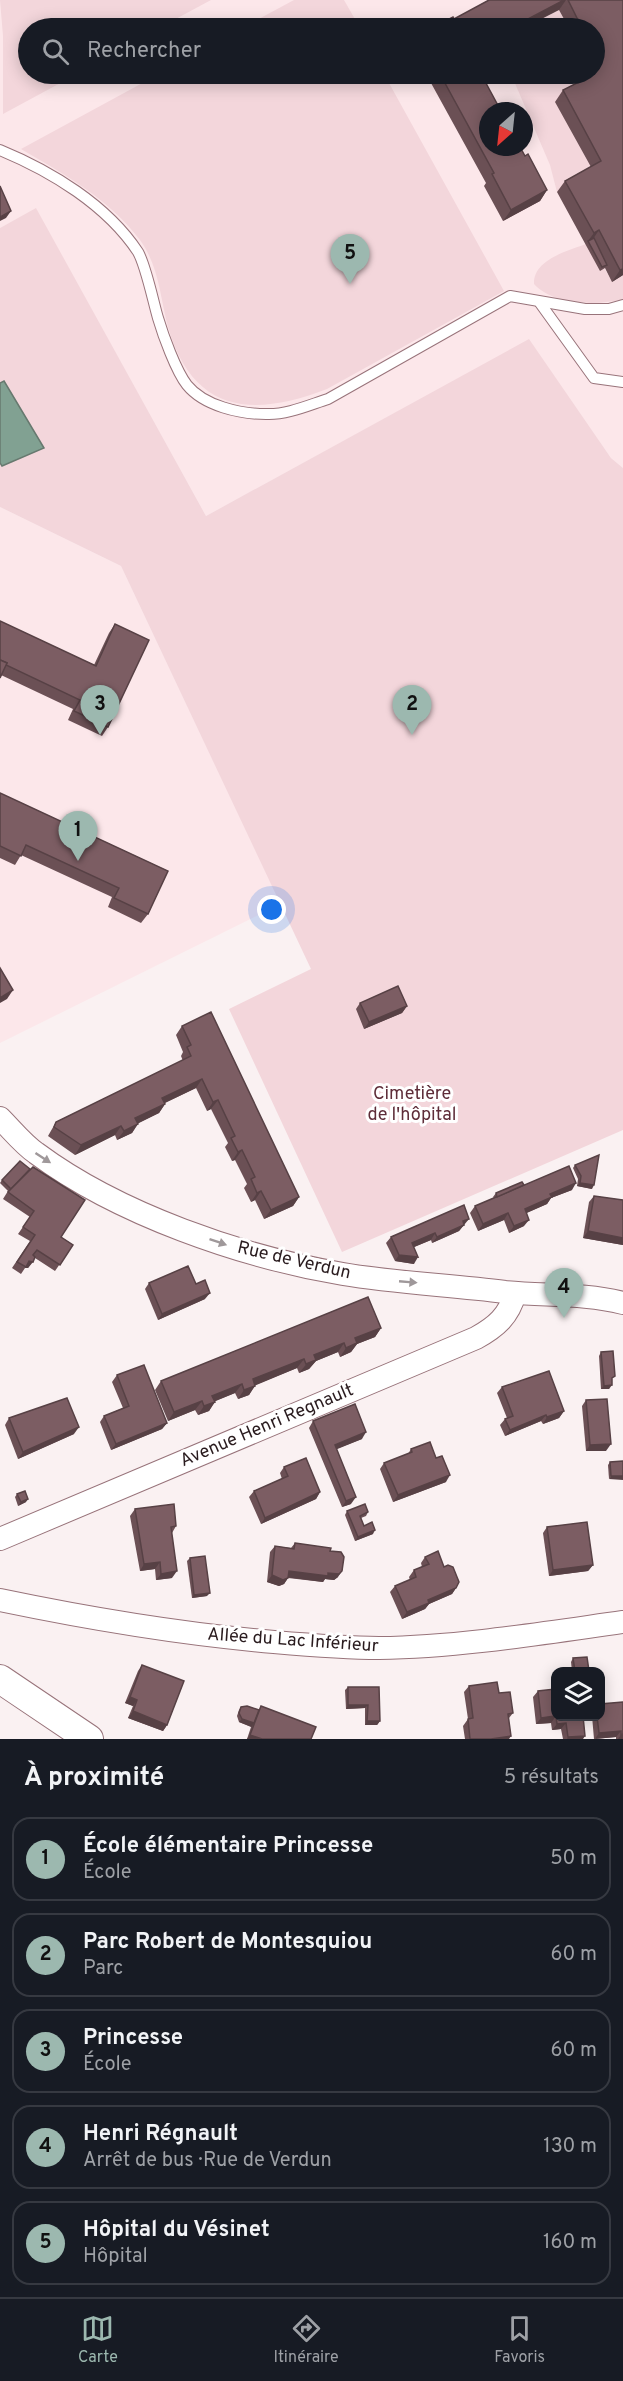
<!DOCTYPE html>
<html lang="fr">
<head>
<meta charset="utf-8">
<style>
	body { margin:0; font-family:Overpass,sans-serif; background:#242831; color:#f1f3f6 }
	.controls { position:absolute; right:18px; bottom:18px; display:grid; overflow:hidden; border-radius:12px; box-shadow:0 3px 15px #0003 }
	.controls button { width:54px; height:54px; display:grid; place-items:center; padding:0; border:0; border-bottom:2px solid #363941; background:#171b24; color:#f1f3f6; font:30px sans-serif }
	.compass { position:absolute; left:479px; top:102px; width:54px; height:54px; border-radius:50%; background:#171b24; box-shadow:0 3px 15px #0003; rotate:207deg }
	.you { position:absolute; left:272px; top:910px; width:21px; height:21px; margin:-15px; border:4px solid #fff; border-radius:50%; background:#1a73e8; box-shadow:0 0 0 9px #1a73e833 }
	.badge { display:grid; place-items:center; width:39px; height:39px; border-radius:50%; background:#9cb8af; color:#111; font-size:20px; font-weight:700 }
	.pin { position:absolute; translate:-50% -50px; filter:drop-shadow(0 2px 3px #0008) }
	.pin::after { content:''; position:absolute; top:32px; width:21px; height:18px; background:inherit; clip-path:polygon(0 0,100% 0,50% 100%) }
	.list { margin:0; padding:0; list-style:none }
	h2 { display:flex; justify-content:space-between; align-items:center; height:78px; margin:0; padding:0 24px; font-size:26px }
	h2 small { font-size:20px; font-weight:400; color:#9ea1a6 }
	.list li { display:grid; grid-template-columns:39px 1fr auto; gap:18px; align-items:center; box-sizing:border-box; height:84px; margin:0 12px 12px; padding:0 12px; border:2px solid #363941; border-radius:18px }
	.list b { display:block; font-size:22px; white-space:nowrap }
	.list p { margin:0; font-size:20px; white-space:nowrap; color:#9ea1a6 }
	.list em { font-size:20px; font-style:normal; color:#9ea1a6 }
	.icon { flex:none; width:33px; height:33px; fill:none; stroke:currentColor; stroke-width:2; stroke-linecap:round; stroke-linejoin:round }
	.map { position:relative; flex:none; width:623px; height:1739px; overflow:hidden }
	.search { position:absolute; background:#171b24; box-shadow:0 3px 15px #0003; left:18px; right:18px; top:18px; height:66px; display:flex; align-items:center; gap:15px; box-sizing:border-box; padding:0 21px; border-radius:33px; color:#9ea1a6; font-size:22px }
	.sheet { height:558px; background:#171b24 }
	nav { display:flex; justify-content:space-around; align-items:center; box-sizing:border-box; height:84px; border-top:2px solid #363941; background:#171b24; font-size:16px; color:#9ea1a6 }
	nav a { display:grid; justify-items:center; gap:3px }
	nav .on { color:#9cb8af }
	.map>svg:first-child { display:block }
</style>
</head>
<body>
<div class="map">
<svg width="623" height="1739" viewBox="0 0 623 1739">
	<rect width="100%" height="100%" fill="#faf1f2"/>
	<g fill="#fce7ea" fill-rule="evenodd">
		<path d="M0,0H623V468L611,458L529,340L206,516L36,209L0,228ZM28,28H594V74H28ZM488,111H524V147H488Z"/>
		<polygon points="0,507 121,566 281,904 0,1043"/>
	</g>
	<g fill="#f3d6db">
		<polygon points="0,0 211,0 159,28 28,28 28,74 77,74 3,114 3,36"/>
		<polygon points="294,0 344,0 360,28 242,28"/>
		<polygon points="559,10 569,28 524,28"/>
		<path d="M159,74H384L504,291L327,389C252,418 193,413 168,327C160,297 159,266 140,240C109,199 64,174 21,149Z"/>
		<polygon points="511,74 571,74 579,89 593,172 557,192 550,165"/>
		<polygon points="36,208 206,516 529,339 611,458 623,468 623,1130 342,1252 229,1009 311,969 121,566 0,507 0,228"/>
		<path d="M586,244L600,270L604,268L612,281L623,275V299C597,306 553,305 534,284C533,260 567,251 586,244Z"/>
	</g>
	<polygon fill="#81a192" stroke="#67796f" stroke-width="1.5" points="4,381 44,448 2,466 0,463 0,383"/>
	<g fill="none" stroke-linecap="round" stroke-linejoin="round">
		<g stroke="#98737a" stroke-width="12">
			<g id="service">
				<path d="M0,150C51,171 107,205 138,252C146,266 153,301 158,318C163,335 176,371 187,385C204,406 240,414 266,414C287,415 309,405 328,399L510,296L585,309H609L623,305"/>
				<polyline points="540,303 594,378 623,382"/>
			</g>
		</g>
		<g stroke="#98737a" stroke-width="24">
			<g id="minor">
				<path d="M0,1118C12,1130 23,1144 36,1153C118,1214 242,1257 343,1274C396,1283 451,1285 505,1292C544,1296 585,1293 623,1303"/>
				<path d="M0,1539L476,1338C496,1327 509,1316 515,1293"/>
				<path d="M0,1600C91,1619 181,1634 274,1642C309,1645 344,1648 379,1648C458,1647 544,1633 623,1622"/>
			</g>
		</g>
		<g stroke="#98737a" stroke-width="30">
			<polyline id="tertiary" points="0,1679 89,1739"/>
		</g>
		<use href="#service" stroke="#fff" stroke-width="10"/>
		<use href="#minor" stroke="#fff" stroke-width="22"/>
		<use href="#tertiary" stroke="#fff" stroke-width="28"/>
	</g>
	<g fill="#6b5055">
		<polygon points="489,0 623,0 623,275 612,282 605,268 600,271 557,192 565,181 591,167 555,102 563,90 576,83 571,74 594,74 594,28 569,28 559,10 454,19"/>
		<polygon points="423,74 481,74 525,156 547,190 540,201 503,221 484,186 486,183 431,83 429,84"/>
		<polygon points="0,621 94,665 109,633 115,624 108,727 102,736 68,720 73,709 1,675"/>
		<polygon points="0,793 168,871 148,914 141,923 108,907 112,897 21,855 15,865 0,858"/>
		<polygon points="360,1003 407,1006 402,1013 364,1029 356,1009"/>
		<polygon points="182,1026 299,1197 293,1206 264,1219 255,1200 251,1202 244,1188 247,1184 235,1160 232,1161 225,1147 228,1143 211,1109 207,1111 196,1088 165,1103 165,1104 159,1113 138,1123 132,1133 117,1140 115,1135 75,1155 48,1136 56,1122 183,1061 181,1056 183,1052 176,1035"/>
		<polygon points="575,1165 592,1189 577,1186 578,1179 573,1168"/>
		<polygon points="2,1180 61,1237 73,1245 55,1271 35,1258 28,1268 25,1268 21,1274 12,1268 30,1241 18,1234 30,1217 3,1199 8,1191 0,1183"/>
		<polygon points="524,1185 572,1190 551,1198 547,1204 526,1213 524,1226 509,1233 504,1220 478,1231 470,1213 475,1206 494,1198 493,1197 496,1193"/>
		<polygon points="594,1196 623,1200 623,1245 583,1238 589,1202"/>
		<polygon points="465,1225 463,1226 459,1231 432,1243 431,1240 414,1247 414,1264 395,1261 386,1243 391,1237"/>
		<polygon points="149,1283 196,1284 205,1299 158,1320 145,1289"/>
		<polygon points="381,1328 375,1337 357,1344 351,1352 340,1357 338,1352 316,1361 309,1369 299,1373 297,1368 255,1385 249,1395 238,1399 235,1393 215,1401 209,1411 198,1415 195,1410 168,1421 155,1390 161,1381"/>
		<polygon points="601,1352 612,1380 609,1389 601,1389 599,1356"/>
		<polygon points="117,1375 167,1423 162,1429 111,1450 100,1422 104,1416 123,1408 112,1382"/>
		<polygon points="502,1387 564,1411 559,1418 543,1424 541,1421 505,1436 500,1425 505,1419 507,1418 497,1393"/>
		<polygon points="586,1400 606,1451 586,1451 582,1406"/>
		<polygon points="9,1418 74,1434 18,1459 5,1425"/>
		<polygon points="313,1421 362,1439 336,1449 351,1504 342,1507 309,1428"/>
		<polygon points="411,1449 446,1482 393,1502 380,1469 384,1463 408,1454"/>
		<polygon points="623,1461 609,1479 608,1465 610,1462"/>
		<polygon points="284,1467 320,1492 316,1499 261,1524 249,1497 254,1491 282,1479 280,1473"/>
		<polygon points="17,1494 26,1502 18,1506 15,1497"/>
		<polygon points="135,1509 176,1526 172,1533 172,1578 156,1580 155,1569 140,1571 130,1516"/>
		<polygon points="347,1511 368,1512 366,1516 361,1518 364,1526 373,1534 355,1541 345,1515"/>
		<polygon points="547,1527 593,1565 588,1571 549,1576 543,1533"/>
		<polygon points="295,1543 330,1551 338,1577 334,1580 325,1579 323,1582 288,1578 284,1584 279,1586 267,1582 270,1552 275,1546 291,1548"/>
		<polygon points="425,1557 444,1567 456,1588 452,1594 429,1604 425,1609 402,1619 390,1592 395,1586 410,1580 409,1577 414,1570 422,1567 421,1563"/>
		<polygon points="190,1558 207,1596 192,1598 187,1561"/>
		<polygon points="573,1658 589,1671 572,1671 571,1662"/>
		<polygon points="142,1665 167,1725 163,1731 128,1718 133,1706 125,1703 138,1671"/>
		<polygon points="469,1686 499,1693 513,1713 509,1718 509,1739 465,1739 463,1726 468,1719 464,1692"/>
		<polygon points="348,1687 379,1687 380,1721 377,1725 365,1725 365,1708 346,1709 345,1690"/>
		<polygon points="538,1691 583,1716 583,1739 563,1739 561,1729 552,1730 551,1723 536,1724 533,1697"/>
		<polygon points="623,1702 623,1739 616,1739 616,1737 594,1739 592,1716 600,1716"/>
		<polygon points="261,1706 311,1739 247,1739 251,1727 239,1722 237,1716 239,1710 241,1707 259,1710"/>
	</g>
	<g fill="#574145">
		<polygon points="564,0 566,0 559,10 524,28 511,28"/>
		<polygon points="436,74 437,74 431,83 429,84"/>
		<polygon points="547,190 540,201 503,221 511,210"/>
		<polygon points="11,211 6,218 0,221 0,217"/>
		<polygon points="599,230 591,242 588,241 594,233"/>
		<polygon points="623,269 623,275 612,282 620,270"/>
		<polygon points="13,990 7,999 0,1003 0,998"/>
		<polygon points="407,1006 402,1013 364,1029 369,1022"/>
		<polygon points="202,1079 196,1088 156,1107 162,1098"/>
		<polygon points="218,1100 211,1109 207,1111 213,1102"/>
		<polygon points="165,1104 159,1113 129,1128 135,1118"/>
		<polygon points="138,1124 132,1133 117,1140 124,1131"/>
		<polygon points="121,1126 115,1135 75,1155 81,1145"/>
		<polygon points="242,1150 235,1160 232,1161 238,1152"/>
		<polygon points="576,1183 572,1190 551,1198 547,1204 520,1216 525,1209 550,1194"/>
		<polygon points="580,1183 594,1185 592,1189 577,1186"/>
		<polygon points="261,1191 255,1200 251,1202 257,1193"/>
		<polygon points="299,1197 293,1206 264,1219 271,1210"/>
		<polygon points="508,1213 504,1220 478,1231 483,1224"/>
		<polygon points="469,1219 459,1231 432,1243 437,1237 463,1221"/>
		<polygon points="529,1220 524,1226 509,1233 514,1226"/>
		<polygon points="588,1231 623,1238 623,1245 583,1238"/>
		<polygon points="435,1233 431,1240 407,1250 412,1243"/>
		<polygon points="399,1255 418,1257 414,1264 395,1261"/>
		<polygon points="29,1261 33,1262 28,1268 25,1268"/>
		<polygon points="210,1293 205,1299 158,1320 162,1314"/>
		<polygon points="381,1328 375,1337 357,1344 351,1352 340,1357 346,1348 355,1338"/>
		<polygon points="344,1343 338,1352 316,1361 309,1369 299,1373 314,1355"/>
		<polygon points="304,1359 297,1368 247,1389 253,1379"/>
		<polygon points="242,1384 235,1393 206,1405 212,1396"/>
		<polygon points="612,1385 609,1389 601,1389 604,1386"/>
		<polygon points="255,1386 249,1395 238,1399 244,1390"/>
		<polygon points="202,1401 195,1410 168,1421 174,1412"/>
		<polygon points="215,1402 209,1411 198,1415 204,1406"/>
		<polygon points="564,1411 559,1418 543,1424 547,1417"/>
		<polygon points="546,1415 541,1421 505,1436 510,1430"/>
		<polygon points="167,1423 162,1429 111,1450 116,1444"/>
		<polygon points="79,1427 74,1434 18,1459 23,1452"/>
		<polygon points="366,1432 362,1439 330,1452 335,1445"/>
		<polygon points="611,1444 606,1451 586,1451 590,1445"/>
		<polygon points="450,1475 446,1482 393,1502 398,1495"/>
		<polygon points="611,1476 623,1476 623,1480 609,1479"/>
		<polygon points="320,1492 316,1499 261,1524 265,1518"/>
		<polygon points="356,1497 351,1504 342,1507 346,1501"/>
		<polygon points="28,1499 26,1502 18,1506 21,1502"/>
		<polygon points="375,1530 373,1534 355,1541 358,1537"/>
		<polygon points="160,1562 155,1569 140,1571 144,1564"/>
		<polygon points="593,1565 588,1571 549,1576 553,1570"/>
		<polygon points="177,1571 172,1578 156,1580 161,1574"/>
		<polygon points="289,1571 328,1573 342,1571 338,1577 334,1580 325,1579 323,1582 285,1577"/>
		<polygon points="272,1575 288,1578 284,1584 279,1586 267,1582"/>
		<polygon points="456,1588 452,1594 429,1604 425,1609 402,1619 407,1612 428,1600"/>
		<polygon points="210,1593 207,1596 192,1598 194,1595"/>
		<polygon points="130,1697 137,1700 133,1706 125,1703"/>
		<polygon points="348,1705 368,1705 365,1708 346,1709"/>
		<polygon points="133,1711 167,1725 163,1731 128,1718"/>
		<polygon points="556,1716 551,1723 536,1724 541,1718"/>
		<polygon points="242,1719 254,1723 252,1727 239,1722"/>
		<polygon points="367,1721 380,1721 377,1725 365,1725"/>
		<polygon points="566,1723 561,1729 552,1730 557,1724"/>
		<polygon points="621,1731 616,1737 595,1739 599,1733"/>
		<polygon points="623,1734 623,1739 618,1739 621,1735"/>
		<polygon points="250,1735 262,1739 247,1739"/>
		<polygon points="511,1736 509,1739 491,1739"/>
		<polygon points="585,1736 583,1739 567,1739 568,1737"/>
	</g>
	<g fill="#7c5d63" stroke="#574145" stroke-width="1.5">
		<polygon points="489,0 564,0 511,28 432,28 453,17 454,19"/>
		<polygon points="568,0 623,0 623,269 620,270 599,230 594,233 565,181 601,161 563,90 587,78 585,74 594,74 594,28 582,28"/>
		<polygon points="440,74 481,74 501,111 488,111 488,147 520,147 525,156 528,154 547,190 511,210 492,174 494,173"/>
		<polygon points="0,186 11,211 0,217"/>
		<polygon points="594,238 607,265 602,267 588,241"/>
		<polygon points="0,621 96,666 115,624 149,640 108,727 74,711 80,700 6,665 7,663 0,660"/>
		<polygon points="0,660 7,663 0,678"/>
		<polygon points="0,793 168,871 148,914 114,898 119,888 26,845 21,856 0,846"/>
		<polygon points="0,968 13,990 0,998"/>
		<polygon points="398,986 407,1006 369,1022 360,1003"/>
		<polygon points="211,1012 299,1197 271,1210 261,1191 257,1193 251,1179 255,1177 242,1150 238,1152 231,1138 235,1136 218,1100 213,1102 202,1079 162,1098 165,1104 135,1118 138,1124 124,1131 121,1126 81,1145 54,1127 56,1122 191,1056 187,1047 191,1045 182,1026"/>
		<polygon points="599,1155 594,1185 580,1183 581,1176 575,1165"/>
		<polygon points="20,1161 30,1169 11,1189 2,1180"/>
		<polygon points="569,1166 576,1183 550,1194 552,1197 525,1209 529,1220 514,1226 508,1213 483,1224 475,1206"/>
		<polygon points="33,1167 85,1200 61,1237 73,1245 60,1265 37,1250 33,1255 35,1257 33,1262 29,1261 26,1267 17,1262 35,1235 23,1227 34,1211 8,1192"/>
		<polygon points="522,1182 524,1185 497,1197 496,1193"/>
		<polygon points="594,1196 623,1200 623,1238 588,1231"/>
		<polygon points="464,1205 469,1219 463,1221 464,1225 437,1237 435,1233 412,1243 418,1257 399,1255 391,1237"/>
		<polygon points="188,1266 196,1284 205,1280 210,1293 162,1314 149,1283"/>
		<polygon points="368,1297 381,1328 355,1338 357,1343 346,1348 344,1343 314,1355 316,1360 306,1364 304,1359 253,1379 255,1386 244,1390 242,1384 212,1396 215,1402 204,1406 202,1401 174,1412 161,1381"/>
		<polygon points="613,1351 615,1376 612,1378 612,1385 604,1386 601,1352"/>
		<polygon points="144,1365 167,1423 116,1444 104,1416 129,1406 117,1375"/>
		<polygon points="549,1371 564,1411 547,1417 546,1415 510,1430 505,1419 513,1416 502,1387"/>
		<polygon points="67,1398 79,1427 23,1452 9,1418"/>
		<polygon points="607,1399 611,1444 590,1445 586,1400"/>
		<polygon points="355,1404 366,1432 335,1445 356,1497 346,1501 313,1421"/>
		<polygon points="430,1442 436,1458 442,1456 450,1475 398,1495 384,1463 412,1452 411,1449"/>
		<polygon points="306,1458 320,1492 265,1518 254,1491 288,1476 284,1467"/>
		<polygon points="623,1461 623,1476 611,1476 610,1462"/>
		<polygon points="25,1491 28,1499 21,1502 17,1494"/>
		<polygon points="174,1504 176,1526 171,1527 177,1571 161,1574 160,1562 144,1564 135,1509"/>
		<polygon points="365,1504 368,1512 360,1516 364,1526 372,1522 375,1530 358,1537 347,1511"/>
		<polygon points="587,1522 593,1565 553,1570 547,1527"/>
		<polygon points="295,1543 331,1548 330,1551 341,1552 344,1557 342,1571 339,1574 328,1573 328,1576 289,1571 288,1578 283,1580 272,1575 275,1546 294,1549"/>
		<polygon points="438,1551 444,1567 448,1565 453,1567 459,1582 456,1588 428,1600 429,1603 407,1612 395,1586 416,1577 414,1570 429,1564 425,1557"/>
		<polygon points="205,1556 210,1593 194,1595 190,1558"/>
		<polygon points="587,1657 589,1671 575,1671 573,1658"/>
		<polygon points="142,1665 184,1681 167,1725 133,1711 137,1700 130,1697"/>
		<polygon points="497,1682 499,1693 510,1692 513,1713 508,1714 511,1736 491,1739 470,1739 468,1719 473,1718 469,1686"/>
		<polygon points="348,1687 379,1687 380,1721 367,1721 368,1705 348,1705"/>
		<polygon points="555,1689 555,1716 541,1718 538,1691"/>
		<polygon points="623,1702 623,1734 621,1735 621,1731 599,1733 597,1716 600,1716 600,1704"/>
		<polygon points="247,1706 259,1710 254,1723 242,1719 239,1713 241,1707"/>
		<polygon points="261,1706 316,1727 311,1739 262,1739 250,1735"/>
		<polygon points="556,1716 583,1716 585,1736 568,1737 566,1723 557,1724"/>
	</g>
	<defs><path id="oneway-solid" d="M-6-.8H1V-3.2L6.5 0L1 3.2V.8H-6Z" transform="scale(1.5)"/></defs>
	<g fill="#9f989a">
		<use href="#oneway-solid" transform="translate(43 1158) rotate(33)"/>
		<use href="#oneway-solid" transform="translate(218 1242) rotate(19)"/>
		<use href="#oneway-solid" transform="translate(408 1282) rotate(5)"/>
	</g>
	<g text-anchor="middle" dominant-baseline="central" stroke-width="6" stroke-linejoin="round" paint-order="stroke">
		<g font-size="18" fill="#5e2d39" stroke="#fff">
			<text x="412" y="1094">Cimetière<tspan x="412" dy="21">de l'hôpital</tspan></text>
		</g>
		<g font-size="18" fill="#291b1e" stroke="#fff">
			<text transform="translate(294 1261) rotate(13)">Rue de Verdun</text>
			<text transform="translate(267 1426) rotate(-23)">Avenue Henri Regnault</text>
			<text transform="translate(293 1641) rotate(4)">Allée du Lac Inférieur</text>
		</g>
	</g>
</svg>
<div class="controls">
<button><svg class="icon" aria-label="layers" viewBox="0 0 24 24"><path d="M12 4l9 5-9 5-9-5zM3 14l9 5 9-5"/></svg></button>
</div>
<svg class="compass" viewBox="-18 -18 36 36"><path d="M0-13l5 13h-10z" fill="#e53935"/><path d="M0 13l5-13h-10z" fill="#9ea1a6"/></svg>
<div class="you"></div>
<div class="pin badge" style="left:78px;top:861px">1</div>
<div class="pin badge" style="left:412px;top:735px">2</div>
<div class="pin badge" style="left:100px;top:735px">3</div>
<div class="pin badge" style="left:564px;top:1318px">4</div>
<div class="pin badge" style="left:350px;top:284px">5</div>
<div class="search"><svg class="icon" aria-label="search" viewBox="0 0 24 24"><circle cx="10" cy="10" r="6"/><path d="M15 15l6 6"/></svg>Rechercher</div>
</div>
<section class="sheet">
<h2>À proximité<small>5 résultats</small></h2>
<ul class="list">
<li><span class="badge">1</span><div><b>École élémentaire Princesse</b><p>École</p></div><em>50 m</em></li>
<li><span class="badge">2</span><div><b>Parc Robert de Montesquiou</b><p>Parc</p></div><em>60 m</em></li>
<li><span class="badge">3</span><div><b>Princesse</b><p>École</p></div><em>60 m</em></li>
<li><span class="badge">4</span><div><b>Henri Régnault</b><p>Arrêt de bus · Rue de Verdun</p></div><em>130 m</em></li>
<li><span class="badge">5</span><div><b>Hôpital du Vésinet</b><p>Hôpital</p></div><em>160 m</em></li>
</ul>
</section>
<nav>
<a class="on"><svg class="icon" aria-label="map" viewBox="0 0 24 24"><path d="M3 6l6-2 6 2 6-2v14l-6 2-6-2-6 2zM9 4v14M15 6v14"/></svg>Carte</a>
<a><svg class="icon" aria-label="directions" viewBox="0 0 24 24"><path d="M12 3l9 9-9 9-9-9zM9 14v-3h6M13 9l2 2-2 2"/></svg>Itinéraire</a>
<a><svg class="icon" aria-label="saved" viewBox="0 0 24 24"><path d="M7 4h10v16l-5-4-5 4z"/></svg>Favoris</a>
</nav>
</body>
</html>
